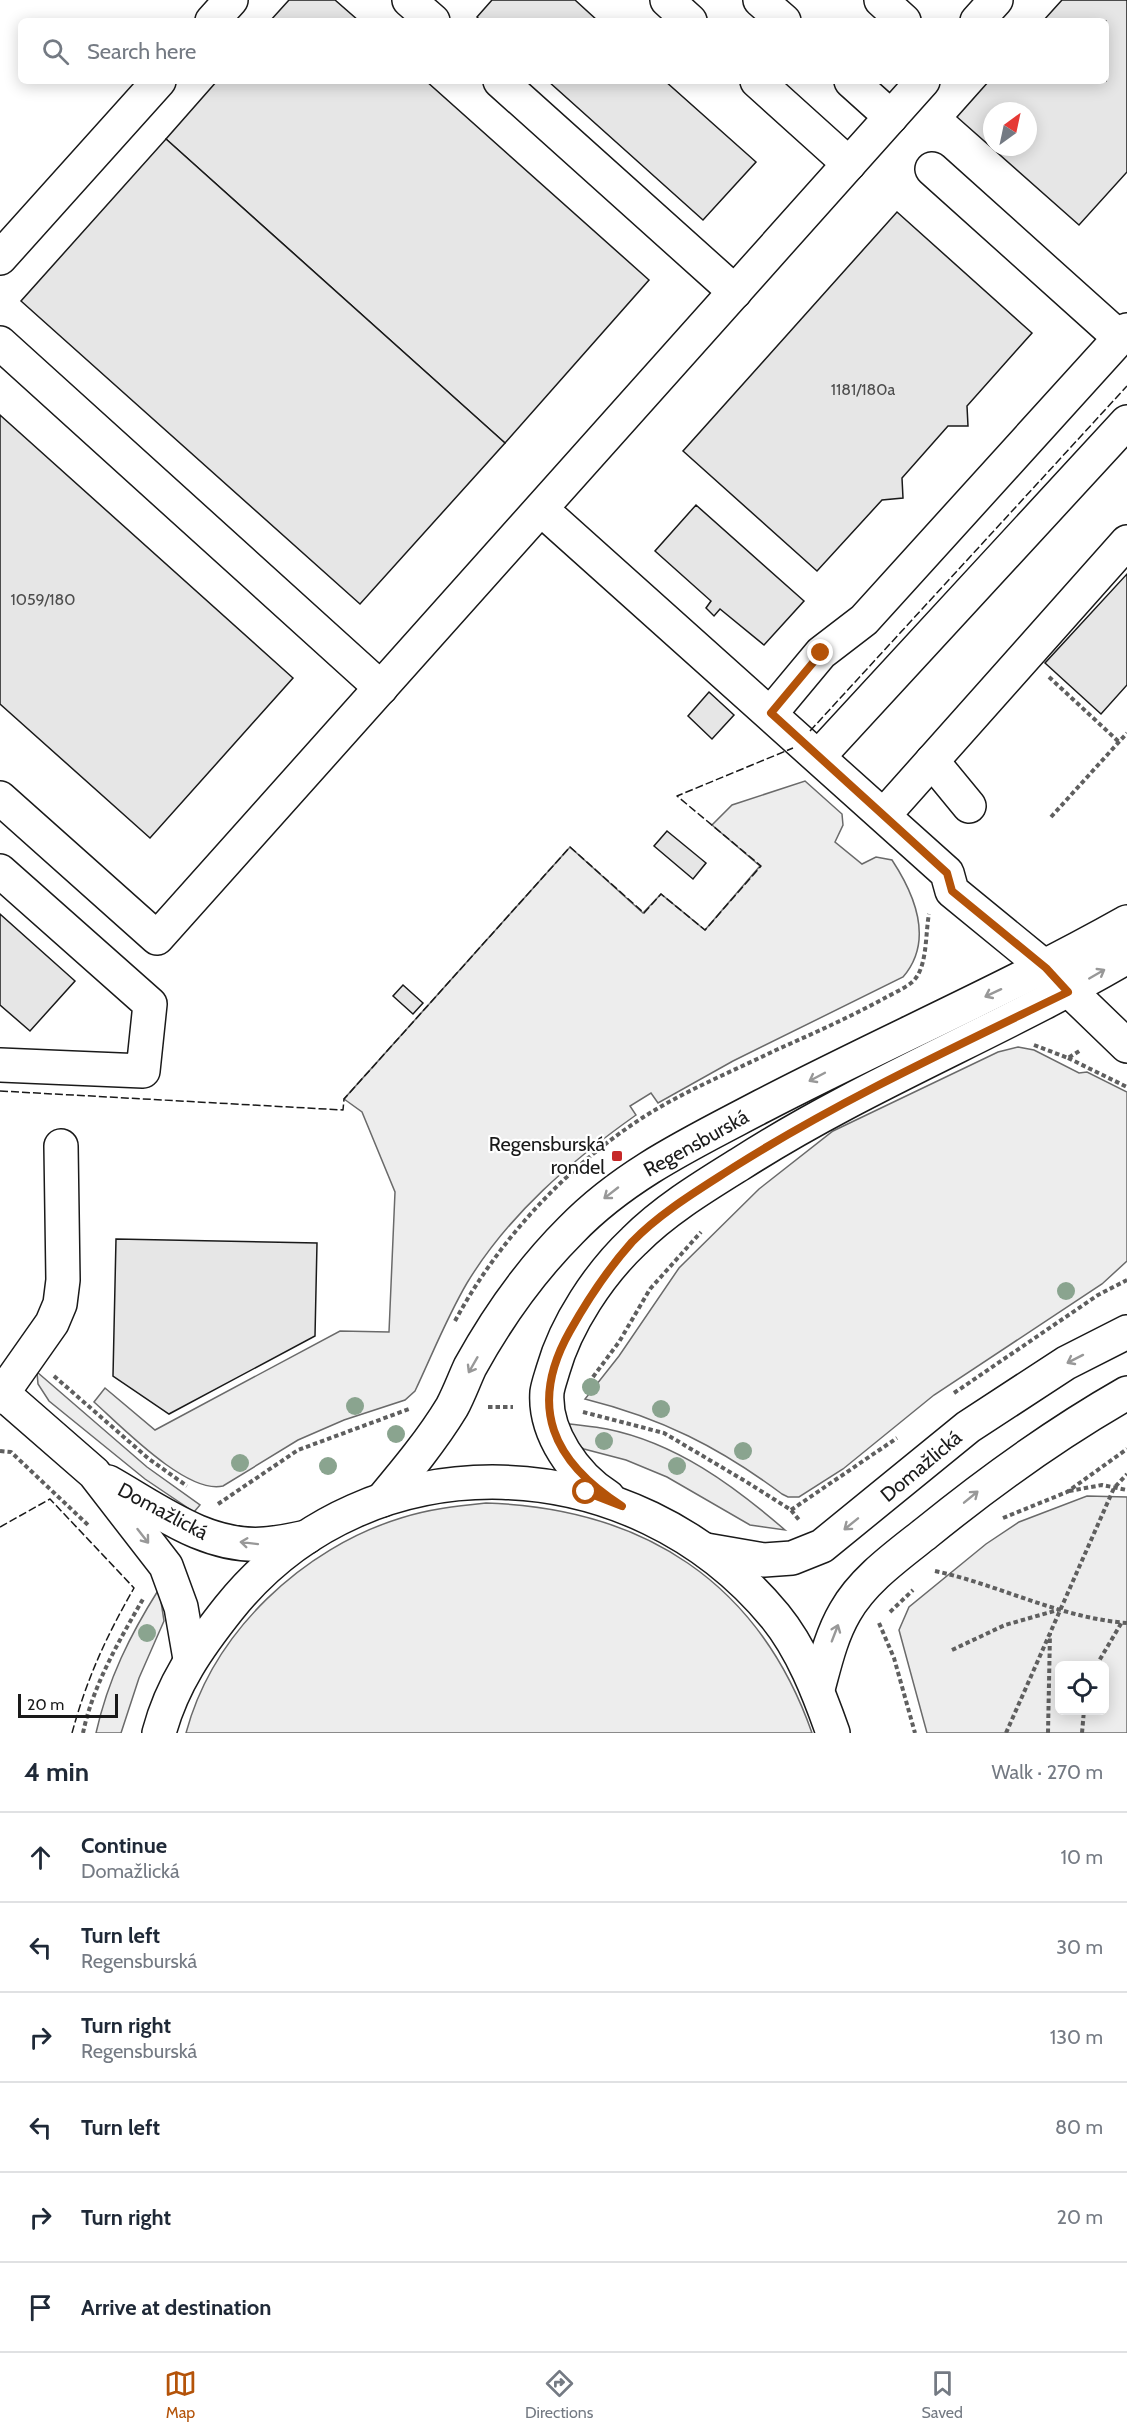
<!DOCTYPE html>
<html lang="en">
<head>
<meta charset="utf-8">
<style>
	body { margin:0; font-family:Cabin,sans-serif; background:#f6f6f7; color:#1f2937 }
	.controls { position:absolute; right:18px; bottom:18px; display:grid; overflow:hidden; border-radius:9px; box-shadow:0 3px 15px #0003 }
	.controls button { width:54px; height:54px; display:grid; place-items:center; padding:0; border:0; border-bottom:2px solid #e0e1e3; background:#fff; color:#1f2937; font:30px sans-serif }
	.compass { position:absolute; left:983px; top:102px; width:54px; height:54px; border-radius:50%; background:#fff; box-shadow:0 3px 15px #0003; rotate:33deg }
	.scale { position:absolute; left:18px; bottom:15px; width:100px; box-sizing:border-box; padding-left:6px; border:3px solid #1a1a1a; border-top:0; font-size:16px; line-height:21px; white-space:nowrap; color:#1a1a1a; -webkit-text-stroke:4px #fff; paint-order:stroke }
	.stop { position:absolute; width:18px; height:18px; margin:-14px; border:4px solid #b45309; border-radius:50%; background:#fff }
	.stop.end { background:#b45309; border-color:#fff; box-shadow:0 2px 6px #0008 }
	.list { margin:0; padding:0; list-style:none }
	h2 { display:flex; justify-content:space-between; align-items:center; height:78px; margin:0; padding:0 24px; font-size:26px }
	h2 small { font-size:20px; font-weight:400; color:#747a83 }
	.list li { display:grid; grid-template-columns:39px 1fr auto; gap:18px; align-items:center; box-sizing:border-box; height:90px; padding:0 24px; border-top:2px solid #e0e1e3 }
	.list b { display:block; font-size:22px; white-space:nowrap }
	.list p { margin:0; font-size:20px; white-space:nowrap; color:#747a83 }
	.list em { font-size:20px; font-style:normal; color:#747a83 }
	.icon { flex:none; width:33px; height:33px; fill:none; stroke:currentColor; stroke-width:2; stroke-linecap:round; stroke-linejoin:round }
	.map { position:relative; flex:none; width:1127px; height:1733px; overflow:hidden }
	.search { position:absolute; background:#fff; box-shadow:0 3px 15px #0003; left:18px; right:18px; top:18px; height:66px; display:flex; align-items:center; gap:15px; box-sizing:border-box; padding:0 21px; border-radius:9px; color:#747a83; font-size:22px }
	.sheet { height:618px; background:#fff }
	nav { display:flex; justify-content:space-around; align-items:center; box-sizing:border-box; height:84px; border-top:2px solid #e0e1e3; background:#fff; font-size:16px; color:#747a83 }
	nav a { display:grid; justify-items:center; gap:3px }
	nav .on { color:#b45309 }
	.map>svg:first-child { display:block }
</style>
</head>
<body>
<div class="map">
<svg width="1127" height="1733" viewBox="0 0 1127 1733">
	<rect width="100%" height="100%" fill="#fff"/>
	<g fill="#ededed" stroke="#6a6a6a" stroke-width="1.5" fill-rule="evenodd">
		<path d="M805,781L842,814L843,825L835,842L862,864L876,857L892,860C915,895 934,941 903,977L733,1061L658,1103L651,1093L630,1106L636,1115C571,1161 509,1214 467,1283C447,1317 432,1355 415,1391L405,1400L344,1420L298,1440L223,1486C187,1495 120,1425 94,1402L105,1388L155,1430L340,1331L389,1332L395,1192L362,1112L344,1099L570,847L643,913L661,894L705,930L760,866L712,825L732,805Z"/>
		<path d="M1018,1047L1034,1050L1079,1073L1087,1072L1127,1092V1261L1102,1284L934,1395L843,1469L799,1497H788L782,1494C719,1447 661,1418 585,1399L619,1356L679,1268L759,1189L833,1131L998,1052Z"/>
		<polygon points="37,1372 147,1467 200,1505 194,1512 145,1479 49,1401 38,1384"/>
		<path d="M557,1422C573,1425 590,1426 607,1429C676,1443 733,1485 785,1530L750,1525L667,1477L626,1460L584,1449L571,1442Z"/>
		<path d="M1087,1496L1127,1497V1733H927L899,1630L909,1607L986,1544L1019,1522ZM1060,1666H1104V1710H1060Z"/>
		<path d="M486,1503C643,1508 759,1582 812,1733H186C213,1632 303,1548 401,1518C429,1509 457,1506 486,1503Z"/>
		<path d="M159,1589L164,1621L139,1678L121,1733H96C108,1679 130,1635 159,1589Z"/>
	</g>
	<g fill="#e6e6e6" stroke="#1a1a1a" stroke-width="1.5" fill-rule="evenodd">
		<polygon points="289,0 335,0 359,21 270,21"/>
		<polygon points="492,0 575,0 598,21 481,21 477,17"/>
		<path d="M1062,0H1127V172L1079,225L957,117L989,81H1106V21H1043ZM992,111H1028V147H992Z"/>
		<polygon points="217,81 426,81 649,280 505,443 166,139"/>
		<polygon points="548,81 665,81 756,162 703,220"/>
		<polygon points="166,139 505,443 360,604 21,301"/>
		<polygon points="897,212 1032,333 967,406 968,426 948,426 902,478 903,498 882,500 817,571 683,451"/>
		<polygon points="0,415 293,678 150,838 0,704"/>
		<polygon points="696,505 804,601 764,645 720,609 714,616 706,608 711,601 655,551"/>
		<polygon points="1127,574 1127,685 1101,714 1045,663"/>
		<polygon points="709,692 734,715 712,739 688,716"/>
		<polygon points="667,831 706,863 693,879 654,846"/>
		<polygon points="0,914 75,981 30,1031 0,1005"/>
		<polygon points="403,985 423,1003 413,1014 393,996"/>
		<polygon points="116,1239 317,1243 315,1336 169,1414 113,1376"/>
	</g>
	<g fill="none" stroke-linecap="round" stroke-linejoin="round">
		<g stroke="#1a1a1a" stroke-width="36">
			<g id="minor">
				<polyline points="409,0 433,21"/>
				<polyline points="667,0 690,21"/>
				<polyline points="760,0 784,21"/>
				<polyline points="881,0 904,21"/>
				<polyline points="212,21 231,0"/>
				<polyline points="977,21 996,0"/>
				<polyline points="500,81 735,292"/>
				<polyline points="757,81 849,164"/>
				<polyline points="851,81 891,117"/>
				<polyline points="932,169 1120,338"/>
				<polyline points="0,258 159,81"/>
				<polyline points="0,343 381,688"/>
				<polyline points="541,509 947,873 952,891 1046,968 1127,1046"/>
				<polyline points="771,713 821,653 864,620 1127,330"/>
				<polyline points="819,756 1127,422"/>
				<polyline points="932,761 969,806"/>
				<polyline points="0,798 157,938 923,81"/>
				<polyline points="884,815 1127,542"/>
				<polyline points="0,871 150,1004 143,1071 0,1065"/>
				<polyline points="0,1391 94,1473 166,1566 181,1607 190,1659"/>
				<polyline points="0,1397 52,1323 60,1304 63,1280 61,1146"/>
				<path d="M108,1482C156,1509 207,1549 265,1544C279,1543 293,1540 307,1537"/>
			</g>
		</g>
		<g stroke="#1a1a1a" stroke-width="36">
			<g id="major">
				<path d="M608,1497C575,1476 544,1433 547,1392C548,1385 551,1377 553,1370C566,1324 599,1274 634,1241C665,1210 703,1187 740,1164C863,1085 1001,1031 1127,957"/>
				<path d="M382,1500C407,1470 432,1440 452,1407C459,1394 464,1380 470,1367C497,1318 532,1269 571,1230C625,1174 694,1142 762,1106C883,1043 1008,989 1127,922"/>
				<polyline points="706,1550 764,1560 792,1558 822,1546 968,1427 1066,1363 1127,1332"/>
				<path d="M818,1689C825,1663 831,1636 845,1612C863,1580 897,1556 926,1533C990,1481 1055,1434 1127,1393"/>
				<path d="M159,1733C172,1684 198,1647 229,1608C370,1432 635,1446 775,1616C802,1649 819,1693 833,1733"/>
			</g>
		</g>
		<g stroke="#5f5f5f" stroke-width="4" stroke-dasharray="4.5 3" stroke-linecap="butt">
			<polyline points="1049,677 1119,742"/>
			<polyline points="1051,817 1127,733"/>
			<polyline points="1034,1045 1068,1058 1081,1050"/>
			<polyline points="1068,1058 1127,1087"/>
			<path d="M455,1321C498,1241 565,1168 642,1118C684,1091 731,1072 776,1050C812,1034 848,1018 883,999C892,994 903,989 911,983C928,970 925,934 929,914"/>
			<polyline points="54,1376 149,1459 187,1486"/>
			<polyline points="584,1389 619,1342 650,1289 701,1232"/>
			<polyline points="954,1393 1098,1295 1127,1280"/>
			<polyline points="488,1407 513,1407"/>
			<polyline points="583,1412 664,1433 745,1481 791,1510 799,1520"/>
			<polyline points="0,1451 11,1452 88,1525"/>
			<polyline points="1069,1491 1102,1485 1127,1490"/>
			<polyline points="218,1504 298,1450 409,1409"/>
			<polyline points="791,1510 897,1438"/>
			<polyline points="1003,1518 1067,1492 1127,1449"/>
			<path d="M935,1571C1000,1585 1060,1618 1127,1623"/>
			<polyline points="890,1612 913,1590"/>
			<polyline points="879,1623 894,1658 915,1733"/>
			<polyline points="952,1650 1005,1625 1058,1610"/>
			<polyline points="1096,1666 1122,1622"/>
			<path d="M83,1733C93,1685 119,1641 143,1599"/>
			<polyline points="1006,1733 1114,1488 1127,1474"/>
			<polyline points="1048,1733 1050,1633"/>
			<polyline points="1082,1733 1084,1710"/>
		</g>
		<use href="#minor" stroke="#fff" stroke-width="33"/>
		<use href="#major" stroke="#fff" stroke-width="33"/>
		<g stroke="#1a1a1a" stroke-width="1.5" stroke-dasharray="8 3" stroke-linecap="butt">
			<polyline points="810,731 1127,386"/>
			<polyline points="0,1091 343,1110 344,1099 570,847 644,913 661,894 705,930 761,866 677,796 793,748"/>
			<path d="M0,1527L50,1499L134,1588C106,1637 87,1678 72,1733"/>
		</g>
	</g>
	<g fill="#8aa48f">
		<circle cx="1066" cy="1291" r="9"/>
		<circle cx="591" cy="1387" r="9"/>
		<circle cx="355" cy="1406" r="9"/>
		<circle cx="661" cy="1409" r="9"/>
		<circle cx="396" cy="1434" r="9"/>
		<circle cx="604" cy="1441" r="9"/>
		<circle cx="743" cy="1451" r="9"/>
		<circle cx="240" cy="1463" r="9"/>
		<circle cx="328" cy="1466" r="9"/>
		<circle cx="677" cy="1466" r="9"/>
		<circle cx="147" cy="1633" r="9"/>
	</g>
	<defs><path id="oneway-shaft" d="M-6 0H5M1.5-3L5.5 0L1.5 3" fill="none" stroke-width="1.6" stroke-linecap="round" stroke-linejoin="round" transform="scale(1.5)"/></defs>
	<g stroke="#989898">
		<use href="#oneway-shaft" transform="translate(1097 974) rotate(-30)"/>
		<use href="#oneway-shaft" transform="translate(993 993) rotate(155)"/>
		<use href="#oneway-shaft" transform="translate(817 1077) rotate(152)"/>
		<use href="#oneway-shaft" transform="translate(611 1193) rotate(142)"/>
		<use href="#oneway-shaft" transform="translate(1075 1359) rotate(153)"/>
		<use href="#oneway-shaft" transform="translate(473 1365) rotate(120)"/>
		<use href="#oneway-shaft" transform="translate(971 1497) rotate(-39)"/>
		<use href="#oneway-shaft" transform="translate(851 1524) rotate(141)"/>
		<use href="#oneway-shaft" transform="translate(143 1536) rotate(52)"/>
		<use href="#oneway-shaft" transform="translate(249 1543) rotate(-173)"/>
		<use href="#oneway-shaft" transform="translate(835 1633) rotate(-69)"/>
	</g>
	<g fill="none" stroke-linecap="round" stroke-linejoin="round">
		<path stroke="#b45309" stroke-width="8" d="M586,1492L622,1506C553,1462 527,1407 570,1331C588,1299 607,1270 632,1242C661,1212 700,1189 734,1167C840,1100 955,1047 1068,992L1046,968L952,891L947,873L771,713L821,653"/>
	</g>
	<rect fill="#c62828" stroke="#fff" stroke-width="2" x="611" y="1150" width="12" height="12" rx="3"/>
	<g text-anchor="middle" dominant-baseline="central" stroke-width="4.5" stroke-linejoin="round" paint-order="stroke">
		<g font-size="16" fill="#4d4d4d">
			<text x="863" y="389">1181/180a</text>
			<text x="43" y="599">1059/180</text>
		</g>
		<g font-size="20" fill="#1a1a1a" stroke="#fff">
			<text transform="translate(696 1143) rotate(-29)">Regensburská</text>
			<text transform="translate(921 1466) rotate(-40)">Domažlická</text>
			<text transform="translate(163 1511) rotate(28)">Domažlická</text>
		</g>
		<g font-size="20" fill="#1a1a1a" stroke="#fff" text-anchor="end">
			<text x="605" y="1144">Regensburská<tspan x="605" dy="23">rondel</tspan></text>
		</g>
	</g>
</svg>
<div class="controls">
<button><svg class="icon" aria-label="locate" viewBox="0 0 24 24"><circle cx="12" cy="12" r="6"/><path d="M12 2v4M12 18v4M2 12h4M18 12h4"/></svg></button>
</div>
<svg class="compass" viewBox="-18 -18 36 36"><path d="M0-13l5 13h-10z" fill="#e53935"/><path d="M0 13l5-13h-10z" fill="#747a83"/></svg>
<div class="scale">20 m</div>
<div class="stop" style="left:586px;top:1492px"></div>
<div class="stop end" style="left:821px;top:653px"></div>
<div class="search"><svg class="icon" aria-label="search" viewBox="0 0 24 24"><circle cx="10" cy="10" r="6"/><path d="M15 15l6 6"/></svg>Search here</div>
</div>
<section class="sheet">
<h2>4 min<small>Walk · 270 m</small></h2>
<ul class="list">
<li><svg class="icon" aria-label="ahead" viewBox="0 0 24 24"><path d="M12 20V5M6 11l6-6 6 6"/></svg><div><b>Continue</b><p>Domažlická</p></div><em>10 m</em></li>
<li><svg class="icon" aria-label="left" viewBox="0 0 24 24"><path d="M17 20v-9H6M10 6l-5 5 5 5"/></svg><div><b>Turn left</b><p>Regensburská</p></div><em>30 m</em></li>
<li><svg class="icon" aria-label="right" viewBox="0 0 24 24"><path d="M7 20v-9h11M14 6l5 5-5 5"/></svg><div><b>Turn right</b><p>Regensburská</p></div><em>130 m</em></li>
<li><svg class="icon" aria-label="left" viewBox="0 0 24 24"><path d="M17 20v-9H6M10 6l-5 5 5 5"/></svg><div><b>Turn left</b></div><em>80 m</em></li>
<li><svg class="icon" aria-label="right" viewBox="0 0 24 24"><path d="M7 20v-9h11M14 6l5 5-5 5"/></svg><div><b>Turn right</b></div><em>20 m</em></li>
<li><svg class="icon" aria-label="arrive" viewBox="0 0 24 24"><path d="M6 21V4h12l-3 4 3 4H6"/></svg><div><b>Arrive at destination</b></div></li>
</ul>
</section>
<nav>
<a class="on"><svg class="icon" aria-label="map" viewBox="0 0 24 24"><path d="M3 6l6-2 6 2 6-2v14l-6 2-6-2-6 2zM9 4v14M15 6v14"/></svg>Map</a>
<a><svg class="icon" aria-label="directions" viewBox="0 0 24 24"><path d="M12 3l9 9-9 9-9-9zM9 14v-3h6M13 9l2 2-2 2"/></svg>Directions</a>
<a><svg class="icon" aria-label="saved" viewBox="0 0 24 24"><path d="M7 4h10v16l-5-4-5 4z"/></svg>Saved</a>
</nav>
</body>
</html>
